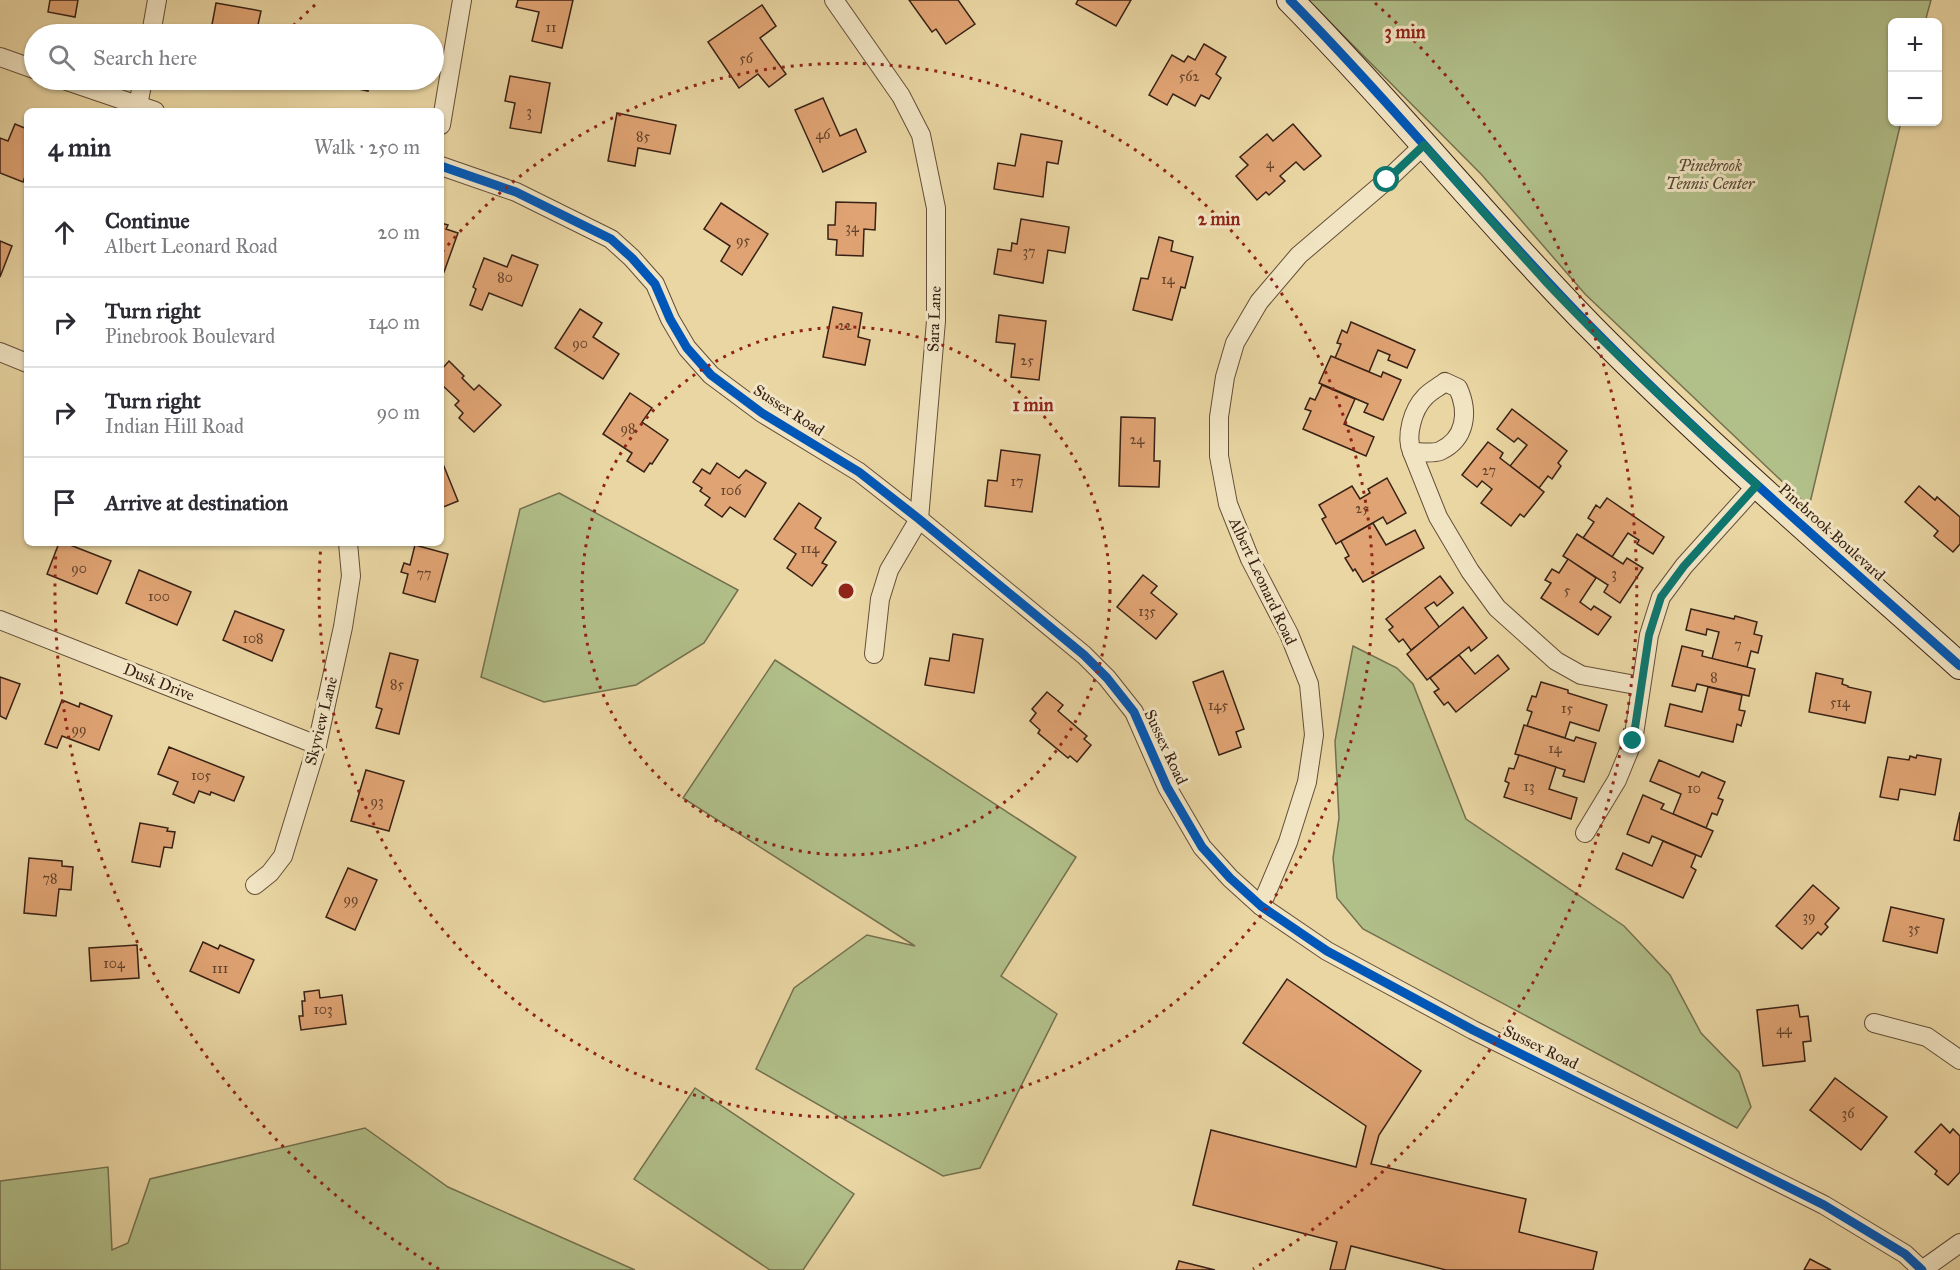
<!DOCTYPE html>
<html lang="en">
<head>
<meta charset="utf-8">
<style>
	body { margin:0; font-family:"IM FELL Great Primer",serif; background:#f7f7f7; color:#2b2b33 }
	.controls { position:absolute; right:18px; top:18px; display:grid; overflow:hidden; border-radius:9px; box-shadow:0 2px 4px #0004 }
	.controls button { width:54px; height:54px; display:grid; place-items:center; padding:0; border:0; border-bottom:2px solid #e1e1e2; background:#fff; color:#2b2b33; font:30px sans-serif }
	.stop { position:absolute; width:18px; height:18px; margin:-14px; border:4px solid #0f766e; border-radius:50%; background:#fff }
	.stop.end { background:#0f766e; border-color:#fff; box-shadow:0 2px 6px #0008 }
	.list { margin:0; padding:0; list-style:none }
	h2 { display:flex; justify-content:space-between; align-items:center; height:78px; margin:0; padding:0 24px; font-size:26px }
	h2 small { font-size:20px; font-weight:400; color:#7c7c81 }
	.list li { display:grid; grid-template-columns:39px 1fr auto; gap:18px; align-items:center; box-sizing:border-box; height:90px; padding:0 24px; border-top:2px solid #e1e1e2 }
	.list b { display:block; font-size:22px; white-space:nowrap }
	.list p { margin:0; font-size:20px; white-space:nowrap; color:#7c7c81 }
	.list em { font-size:20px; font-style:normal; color:#7c7c81 }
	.icon { flex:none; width:33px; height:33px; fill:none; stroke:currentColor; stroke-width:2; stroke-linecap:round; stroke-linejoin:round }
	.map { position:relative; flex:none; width:1960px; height:1270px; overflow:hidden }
	.search { position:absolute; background:#fff; box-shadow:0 2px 4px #0004; left:24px; top:24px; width:420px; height:66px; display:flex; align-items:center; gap:15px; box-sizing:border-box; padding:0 21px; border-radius:33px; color:#7c7c81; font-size:22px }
	.panel { position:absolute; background:#fff; box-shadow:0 2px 4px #0004; left:24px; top:108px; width:420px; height:438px; border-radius:9px }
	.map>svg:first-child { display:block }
</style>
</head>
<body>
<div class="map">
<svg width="1960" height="1270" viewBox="0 0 1960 1270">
	<rect width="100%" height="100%" fill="#e9d6a3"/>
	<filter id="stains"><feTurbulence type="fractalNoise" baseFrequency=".00333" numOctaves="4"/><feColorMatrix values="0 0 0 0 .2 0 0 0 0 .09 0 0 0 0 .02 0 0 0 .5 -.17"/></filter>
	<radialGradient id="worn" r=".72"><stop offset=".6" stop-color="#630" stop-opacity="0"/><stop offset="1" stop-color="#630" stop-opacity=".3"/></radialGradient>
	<g fill="#b1bf89" stroke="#74704f" stroke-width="1.5">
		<polygon points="1308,0 1931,0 1925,22 1892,22 1892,122 1901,122 1809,507 1585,294 1481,174"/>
		<polygon points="559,493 738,590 704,643 636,685 544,702 481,677 520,509"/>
		<polygon points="1353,646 1397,668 1413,684 1466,819 1624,926 1670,975 1701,1033 1739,1072 1751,1107 1737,1128 1363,929 1337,898 1333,858 1339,818 1335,741"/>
		<polygon points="775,660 1076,857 1001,976 1057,1014 980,1168 943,1176 756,1069 794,988 867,935 915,946 683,798"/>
		<polygon points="695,1088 854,1194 803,1270 770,1270 634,1179"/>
		<polygon points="365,1128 448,1187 635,1270 0,1270 0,1181 108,1167 112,1250 128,1243 150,1179"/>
	</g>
	<g fill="#e0a373" stroke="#382115" stroke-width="1.5">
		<polygon points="50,0 78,0 75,17 48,12"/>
		<polygon points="518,0 573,0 562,48 532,41 539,12 516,7"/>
		<polygon points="909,0 958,0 975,24 946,44 936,29 932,32"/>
		<polygon points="1078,0 1131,0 1116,26 1076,4"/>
		<polygon points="216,3 261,11 256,34 226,34 211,30"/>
		<polygon points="762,5 776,26 760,38 786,74 769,87 758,74 739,88 708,42"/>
		<polygon points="351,28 383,34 350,34"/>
		<polygon points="1204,44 1226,57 1216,74 1221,78 1209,99 1201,95 1195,106 1173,94 1167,105 1149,95 1172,55 1184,62 1188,56 1195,60"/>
		<polygon points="510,76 550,83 541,133 510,128 515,103 505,101"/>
		<polygon points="341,80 370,80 368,91 340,85"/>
		<polygon points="823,98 840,136 856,129 866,152 823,172 795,110"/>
		<polygon points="617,113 676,125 670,154 638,148 635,166 608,161"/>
		<polygon points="15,124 27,129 27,171 23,182 0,173 0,138 8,141"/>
		<polygon points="1293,124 1321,156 1304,170 1296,162 1280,176 1285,181 1269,195 1266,192 1257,200 1236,176 1248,165 1240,157 1267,134 1273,141"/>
		<polygon points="1021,134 1062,141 1058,164 1047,162 1043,197 994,189 998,163 1015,166"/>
		<polygon points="836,202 876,203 875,230 864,229 863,256 836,255 837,240 828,239 828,225 835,225"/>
		<polygon points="721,203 768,234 742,275 721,261 730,246 704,229"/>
		<polygon points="1021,219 1069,227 1065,253 1048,250 1043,283 994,274 998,249 1011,251 1012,243 1017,244"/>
		<polygon points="441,223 448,225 446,229 458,233 444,272 441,271"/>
		<polygon points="1159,237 1173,241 1171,251 1193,257 1185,288 1181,287 1172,320 1133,310 1141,278 1148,279"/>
		<polygon points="0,241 12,246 0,277"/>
		<polygon points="512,255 538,265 522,306 489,293 482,310 470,305 476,289 473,287 484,258 507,267"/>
		<polygon points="833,307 862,313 858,337 870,340 865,365 823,357"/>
		<polygon points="580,309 602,323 593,337 619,354 603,379 555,348"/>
		<polygon points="999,315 1046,321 1039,380 1011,377 1015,344 996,342"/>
		<polygon points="1351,322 1415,350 1407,368 1388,360 1390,355 1378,350 1369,372 1335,358 1341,344 1337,343 1342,330 1347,333"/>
		<polygon points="1331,356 1381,377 1383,372 1401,380 1383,420 1364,412 1368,404 1319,383"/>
		<polygon points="449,361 464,376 462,378 474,390 479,385 501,405 474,432 459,418 463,413 455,405 459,401 441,384 441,370"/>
		<polygon points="1322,385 1355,399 1344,424 1374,437 1366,456 1303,429 1311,411 1305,409 1310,398 1315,400"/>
		<polygon points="630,393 652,408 642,422 668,440 652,464 650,463 644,472 627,461 632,453 603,434"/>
		<polygon points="1512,409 1567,451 1558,463 1561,466 1552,479 1548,476 1539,488 1510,466 1527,445 1518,438 1514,442 1497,429"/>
		<polygon points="1121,417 1155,418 1154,461 1160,461 1159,487 1119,486"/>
		<polygon points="1488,442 1503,453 1500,458 1544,492 1524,517 1520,514 1511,526 1481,503 1492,489 1482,481 1477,487 1462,475"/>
		<polygon points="1001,450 1040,455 1032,512 985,506 988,480 997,481"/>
		<polygon points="441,459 458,501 441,508"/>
		<polygon points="717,463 739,478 746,470 766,483 745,517 730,507 722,517 705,505 710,498 700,491 702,488 693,482 702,469 710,474"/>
		<polygon points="1387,478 1406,513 1387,524 1383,517 1336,544 1322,519 1326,517 1319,505 1352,486 1360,499 1370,493 1368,489"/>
		<polygon points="1919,486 1935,500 1937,497 1960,517 1960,544 1953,552 1934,536 1938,531 1905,502"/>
		<polygon points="1607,498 1664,537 1653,554 1637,544 1639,540 1628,533 1612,557 1583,538 1594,522 1588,518 1596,505 1600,508"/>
		<polygon points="799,503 821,518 815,528 836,542 822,563 827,565 812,586 787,568 796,554 774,539"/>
		<polygon points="1373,523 1386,545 1415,530 1424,548 1363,582 1355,569 1353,571 1345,558 1349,556 1341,541"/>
		<polygon points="1577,534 1623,564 1627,558 1643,568 1620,603 1604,592 1608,585 1563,556"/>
		<polygon points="59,543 65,543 111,561 97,594 47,574"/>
		<polygon points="415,545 448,554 435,602 403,593 408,574 401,572 404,563 410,565"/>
		<polygon points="1568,559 1596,578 1580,602 1591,610 1594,606 1611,617 1598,635 1541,598 1551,583 1545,580 1552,569 1559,573"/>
		<polygon points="139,570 191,592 177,625 126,603"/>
		<polygon points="1143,575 1157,586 1151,593 1177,614 1156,639 1117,607"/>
		<polygon points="1440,576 1453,593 1437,606 1434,602 1425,608 1440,628 1411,650 1403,639 1399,642 1389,630 1393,627 1386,619"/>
		<polygon points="1463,607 1487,638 1471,651 1469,647 1427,680 1407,654"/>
		<polygon points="1691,609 1734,619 1735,616 1757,622 1754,634 1762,636 1758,653 1751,651 1747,667 1712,659 1719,632 1707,629 1706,635 1686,630"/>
		<polygon points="235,611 284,630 272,661 223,640"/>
		<polygon points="953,634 983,639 974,693 925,685 930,658 949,661"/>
		<polygon points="1682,646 1703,651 1702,656 1755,669 1749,696 1697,684 1695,691 1672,686"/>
		<polygon points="390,653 418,660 399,734 376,728 382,709 376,707"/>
		<polygon points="1459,655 1475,674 1498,655 1509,669 1456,712 1448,702 1444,705 1434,692 1439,689 1430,678"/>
		<polygon points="1223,671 1244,729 1236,732 1241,747 1219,755 1193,682"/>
		<polygon points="1816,673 1843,679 1842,684 1848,686 1848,687 1871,692 1865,723 1809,712"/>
		<polygon points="0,677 20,684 6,719 0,716"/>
		<polygon points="1541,682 1568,690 1568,693 1607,705 1599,731 1570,722 1565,738 1527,726 1532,712 1527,710 1532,696 1536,697"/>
		<polygon points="1708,687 1742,695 1739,710 1745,711 1741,726 1737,724 1733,742 1665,726 1670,704 1702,712"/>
		<polygon points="1047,692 1063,705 1058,711 1087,736 1084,739 1091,745 1077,762 1070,756 1068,758 1038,733 1040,730 1030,721 1036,713 1032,709"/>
		<polygon points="62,700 79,707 80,703 112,716 99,750 62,736 57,748 45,744"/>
		<polygon points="1524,725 1574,741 1576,737 1596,743 1584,782 1563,776 1565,770 1515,754"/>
		<polygon points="169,747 244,777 234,801 211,792 210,795 199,791 194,803 173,794 178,782 158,774"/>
		<polygon points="1519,755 1556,767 1549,789 1577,798 1571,819 1504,797 1509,783 1505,781 1509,768 1514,769"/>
		<polygon points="1917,755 1941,759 1935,795 1900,789 1898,800 1880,797 1888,757 1909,760 1910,756 1916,758"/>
		<polygon points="1659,760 1699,777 1702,772 1725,782 1718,798 1723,800 1717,815 1712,813 1706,828 1673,814 1681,794 1650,781"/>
		<polygon points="366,770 404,781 389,831 351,821"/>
		<polygon points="1643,795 1664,804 1661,809 1713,831 1701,857 1652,836 1649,843 1627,834"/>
		<polygon points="1960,812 1960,841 1954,840"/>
		<polygon points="140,823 168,828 167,831 175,832 172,848 164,847 160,867 132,862"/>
		<polygon points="1663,841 1696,855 1691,867 1696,870 1683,898 1616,869 1623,853 1652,866"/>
		<polygon points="29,858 62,861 62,866 73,867 71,890 59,889 56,916 24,913"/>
		<polygon points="348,868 377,880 355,930 326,917"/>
		<polygon points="1813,885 1839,908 1825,924 1828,927 1821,935 1818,932 1802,949 1776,926"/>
		<polygon points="1891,907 1944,919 1937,953 1883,941"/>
		<polygon points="203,942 218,949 220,945 254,960 239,993 190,971"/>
		<polygon points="137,945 139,978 91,981 89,948"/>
		<polygon points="1287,979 1421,1071 1379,1135 1371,1164 1526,1199 1519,1232 1597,1252 1593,1270 1446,1270 1351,1246 1345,1270 1330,1270 1337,1242 1193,1205 1211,1130 1356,1167 1366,1126 1243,1043"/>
		<polygon points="319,990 320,998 342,995 346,1024 301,1030 299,1016 303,1016 302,1001 305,1001 304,992"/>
		<polygon points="1798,1005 1800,1017 1808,1016 1811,1041 1803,1042 1805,1061 1763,1066 1757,1010"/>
		<polygon points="1835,1078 1887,1117 1861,1150 1810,1110"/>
		<polygon points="1941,1124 1950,1133 1953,1129 1960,1136 1960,1172 1948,1185 1935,1174 1937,1171 1915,1152"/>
		<polygon points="1810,1259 1831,1270 1804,1270"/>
		<polygon points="1179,1261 1215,1270 1176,1270"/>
	</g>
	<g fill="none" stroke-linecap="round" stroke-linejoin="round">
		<g stroke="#644e38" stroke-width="20">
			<g id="street">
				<polyline points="834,0 901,96 921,135 936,208 936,321 919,519 889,570 880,599 874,654"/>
				<polyline points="151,34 157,0"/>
				<polyline points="0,57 34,69"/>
				<polyline points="64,80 155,111"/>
				<polyline points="138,105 143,80"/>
				<polyline points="441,125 462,0"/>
				<polyline points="441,166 516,192 611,239 632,258 655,284 670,319 687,348 711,375 762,413 859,472 919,519 1084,655 1107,678 1134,712 1167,787 1202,847 1230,878 1261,906 1327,951 1473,1030 1824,1205 1905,1254 1922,1270"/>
				<polyline points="0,352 27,363"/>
				<path d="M1445,382L1458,388C1469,412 1466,439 1440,451C1432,454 1420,452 1412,452C1405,436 1413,409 1425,397C1430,391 1439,387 1445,382Z"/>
				<polyline points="1412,452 1438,517 1470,571 1497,608 1556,661 1581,675 1641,686"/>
				<polyline points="0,620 317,745"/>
				<polyline points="1585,833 1617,780 1633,741 1649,635 1661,597 1684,566 1757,485"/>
				<polyline points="255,885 270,873 283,856 317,745 343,627 351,576 348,543"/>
				<polyline points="1261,906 1288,842 1307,782 1314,735 1309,684 1289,634 1250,559 1228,504 1219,456 1219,417 1225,377 1235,343 1259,302 1299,255 1387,180 1424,145"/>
				<polyline points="1874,1023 1927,1037 1960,1060"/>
				<polyline points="1922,1270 1960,1243"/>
			</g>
		</g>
		<g stroke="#382115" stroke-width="28">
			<path id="secondary" d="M1290,0C1394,105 1486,220 1589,325C1707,445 1835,554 1960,666"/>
		</g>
		<use href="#street" stroke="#f1e4c3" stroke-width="18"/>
		<use href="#secondary" stroke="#f1e4c3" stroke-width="26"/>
		<g stroke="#f1e4c3" stroke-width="13">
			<g id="cycleway">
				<path d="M1290,0C1394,105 1486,220 1589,325C1707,445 1835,554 1960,666"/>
				<polyline points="441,166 516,192 611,239 632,258 655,284 670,319 687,348 711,375 762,413 859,472 919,519 1084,655 1107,678 1134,712 1167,787 1202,847 1230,878 1261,906 1327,951 1473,1030 1824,1205 1905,1254 1922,1270"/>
			</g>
		</g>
		<use href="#cycleway" stroke="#0057b8" stroke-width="9"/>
	</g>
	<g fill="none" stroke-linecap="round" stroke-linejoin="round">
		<path stroke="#0f766e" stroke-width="8" d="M1387,180L1424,145C1465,191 1505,237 1546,282C1613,353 1685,420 1757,485L1684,566L1661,597L1649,635L1633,741"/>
	</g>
	<g fill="none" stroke="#8f2418" stroke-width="3" stroke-dasharray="3 6">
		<circle cx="846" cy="591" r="264"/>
		<path d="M442 252A527 527 0 1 1 321 545"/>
		<path d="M439 1269A791 791 0 0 1 56 550M287 32A791 791 0 0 1 317 3M1375 3A791 791 0 0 1 1253 1269"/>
	</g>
	<g text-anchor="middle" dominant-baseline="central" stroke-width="6" stroke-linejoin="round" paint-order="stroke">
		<g font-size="14" fill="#62422c">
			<text x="551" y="27">11</text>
			<text x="746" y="58">56</text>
			<text x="1189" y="76">562</text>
			<text x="529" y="111">3</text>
			<text x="823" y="134">46</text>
			<text x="643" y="136">85</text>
			<text x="1270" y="163">4</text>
			<text x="852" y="227">34</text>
			<text x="743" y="240">95</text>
			<text x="1029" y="251">37</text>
			<text x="505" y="277">80</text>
			<text x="1168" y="279">14</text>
			<text x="845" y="325">22</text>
			<text x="580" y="343">90</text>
			<text x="1027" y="360">25</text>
			<text x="628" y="428">98</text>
			<text x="1137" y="439">24</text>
			<text x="1489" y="470">27</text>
			<text x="1017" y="481">17</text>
			<text x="731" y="490">106</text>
			<text x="1362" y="508">25</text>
			<text x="810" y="548">114</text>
			<text x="79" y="568">90</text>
			<text x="424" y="573">77</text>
			<text x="1614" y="573">3</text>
			<text x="1567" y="590">5</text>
			<text x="159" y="596">100</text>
			<text x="1147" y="611">135</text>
			<text x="253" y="638">108</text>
			<text x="1738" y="644">7</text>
			<text x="1714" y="677">8</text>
			<text x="397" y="684">85</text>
			<text x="1840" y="702">514</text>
			<text x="1218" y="705">145</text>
			<text x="1567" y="708">15</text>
			<text x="79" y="729">99</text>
			<text x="1555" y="748">14</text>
			<text x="201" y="775">105</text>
			<text x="1529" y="786">13</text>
			<text x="1694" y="788">10</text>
			<text x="377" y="801">93</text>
			<text x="50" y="878">78</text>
			<text x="351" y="899">99</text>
			<text x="1809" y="916">39</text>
			<text x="1914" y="928">35</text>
			<text x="114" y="963">104</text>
			<text x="220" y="968">111</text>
			<text x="323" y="1009">103</text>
			<text x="1784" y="1029">44</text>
			<text x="1848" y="1113">36</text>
		</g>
		<g font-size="16" font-style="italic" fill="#564832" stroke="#f1e4c3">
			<text x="1710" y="165">Pinebrook<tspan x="1710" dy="18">Tennis Center</tspan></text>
		</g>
		<g font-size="16" fill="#382115" stroke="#f1e4c3">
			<text transform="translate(934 319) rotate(-88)">Sara Lane</text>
			<text transform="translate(789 410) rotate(33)">Sussex Road</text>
			<text transform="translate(1832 532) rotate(42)">Pinebrook Boulevard</text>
			<text transform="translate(1263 581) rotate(65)">Albert Leonard Road</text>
			<text transform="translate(159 682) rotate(22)">Dusk Drive</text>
			<text transform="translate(321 721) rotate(-76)">Skyview Lane</text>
			<text transform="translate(1166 747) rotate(65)">Sussex Road</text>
			<text transform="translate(1541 1047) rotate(26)">Sussex Road</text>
		</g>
	</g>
	<circle cx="846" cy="591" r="9" fill="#8f2418" stroke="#f1e4c3" stroke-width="3"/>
	<g font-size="18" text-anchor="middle" font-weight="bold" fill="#8f2418" stroke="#f1e4c3" stroke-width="6" stroke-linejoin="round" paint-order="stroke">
		<text x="1405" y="38">3 min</text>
		<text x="1219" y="225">2 min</text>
		<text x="1033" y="411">1 min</text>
	</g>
	<rect width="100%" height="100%" filter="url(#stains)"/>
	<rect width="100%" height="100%" fill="url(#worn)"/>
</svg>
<div class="controls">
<button>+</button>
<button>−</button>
</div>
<div class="stop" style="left:1387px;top:180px"></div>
<div class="stop end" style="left:1633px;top:741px"></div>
<div class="search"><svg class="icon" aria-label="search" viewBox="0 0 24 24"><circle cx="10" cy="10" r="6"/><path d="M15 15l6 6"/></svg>Search here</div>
<section class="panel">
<h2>4 min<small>Walk · 250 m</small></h2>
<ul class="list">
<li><svg class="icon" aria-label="ahead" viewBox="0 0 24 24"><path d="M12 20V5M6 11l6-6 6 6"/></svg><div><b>Continue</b><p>Albert Leonard Road</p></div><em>20 m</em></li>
<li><svg class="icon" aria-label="right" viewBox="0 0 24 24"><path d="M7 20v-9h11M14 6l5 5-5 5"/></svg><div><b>Turn right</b><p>Pinebrook Boulevard</p></div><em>140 m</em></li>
<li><svg class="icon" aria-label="right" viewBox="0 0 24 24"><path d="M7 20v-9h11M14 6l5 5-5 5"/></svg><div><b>Turn right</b><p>Indian Hill Road</p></div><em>90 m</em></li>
<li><svg class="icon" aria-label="arrive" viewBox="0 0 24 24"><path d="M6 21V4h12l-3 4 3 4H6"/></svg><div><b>Arrive at destination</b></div></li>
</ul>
</section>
</div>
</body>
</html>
